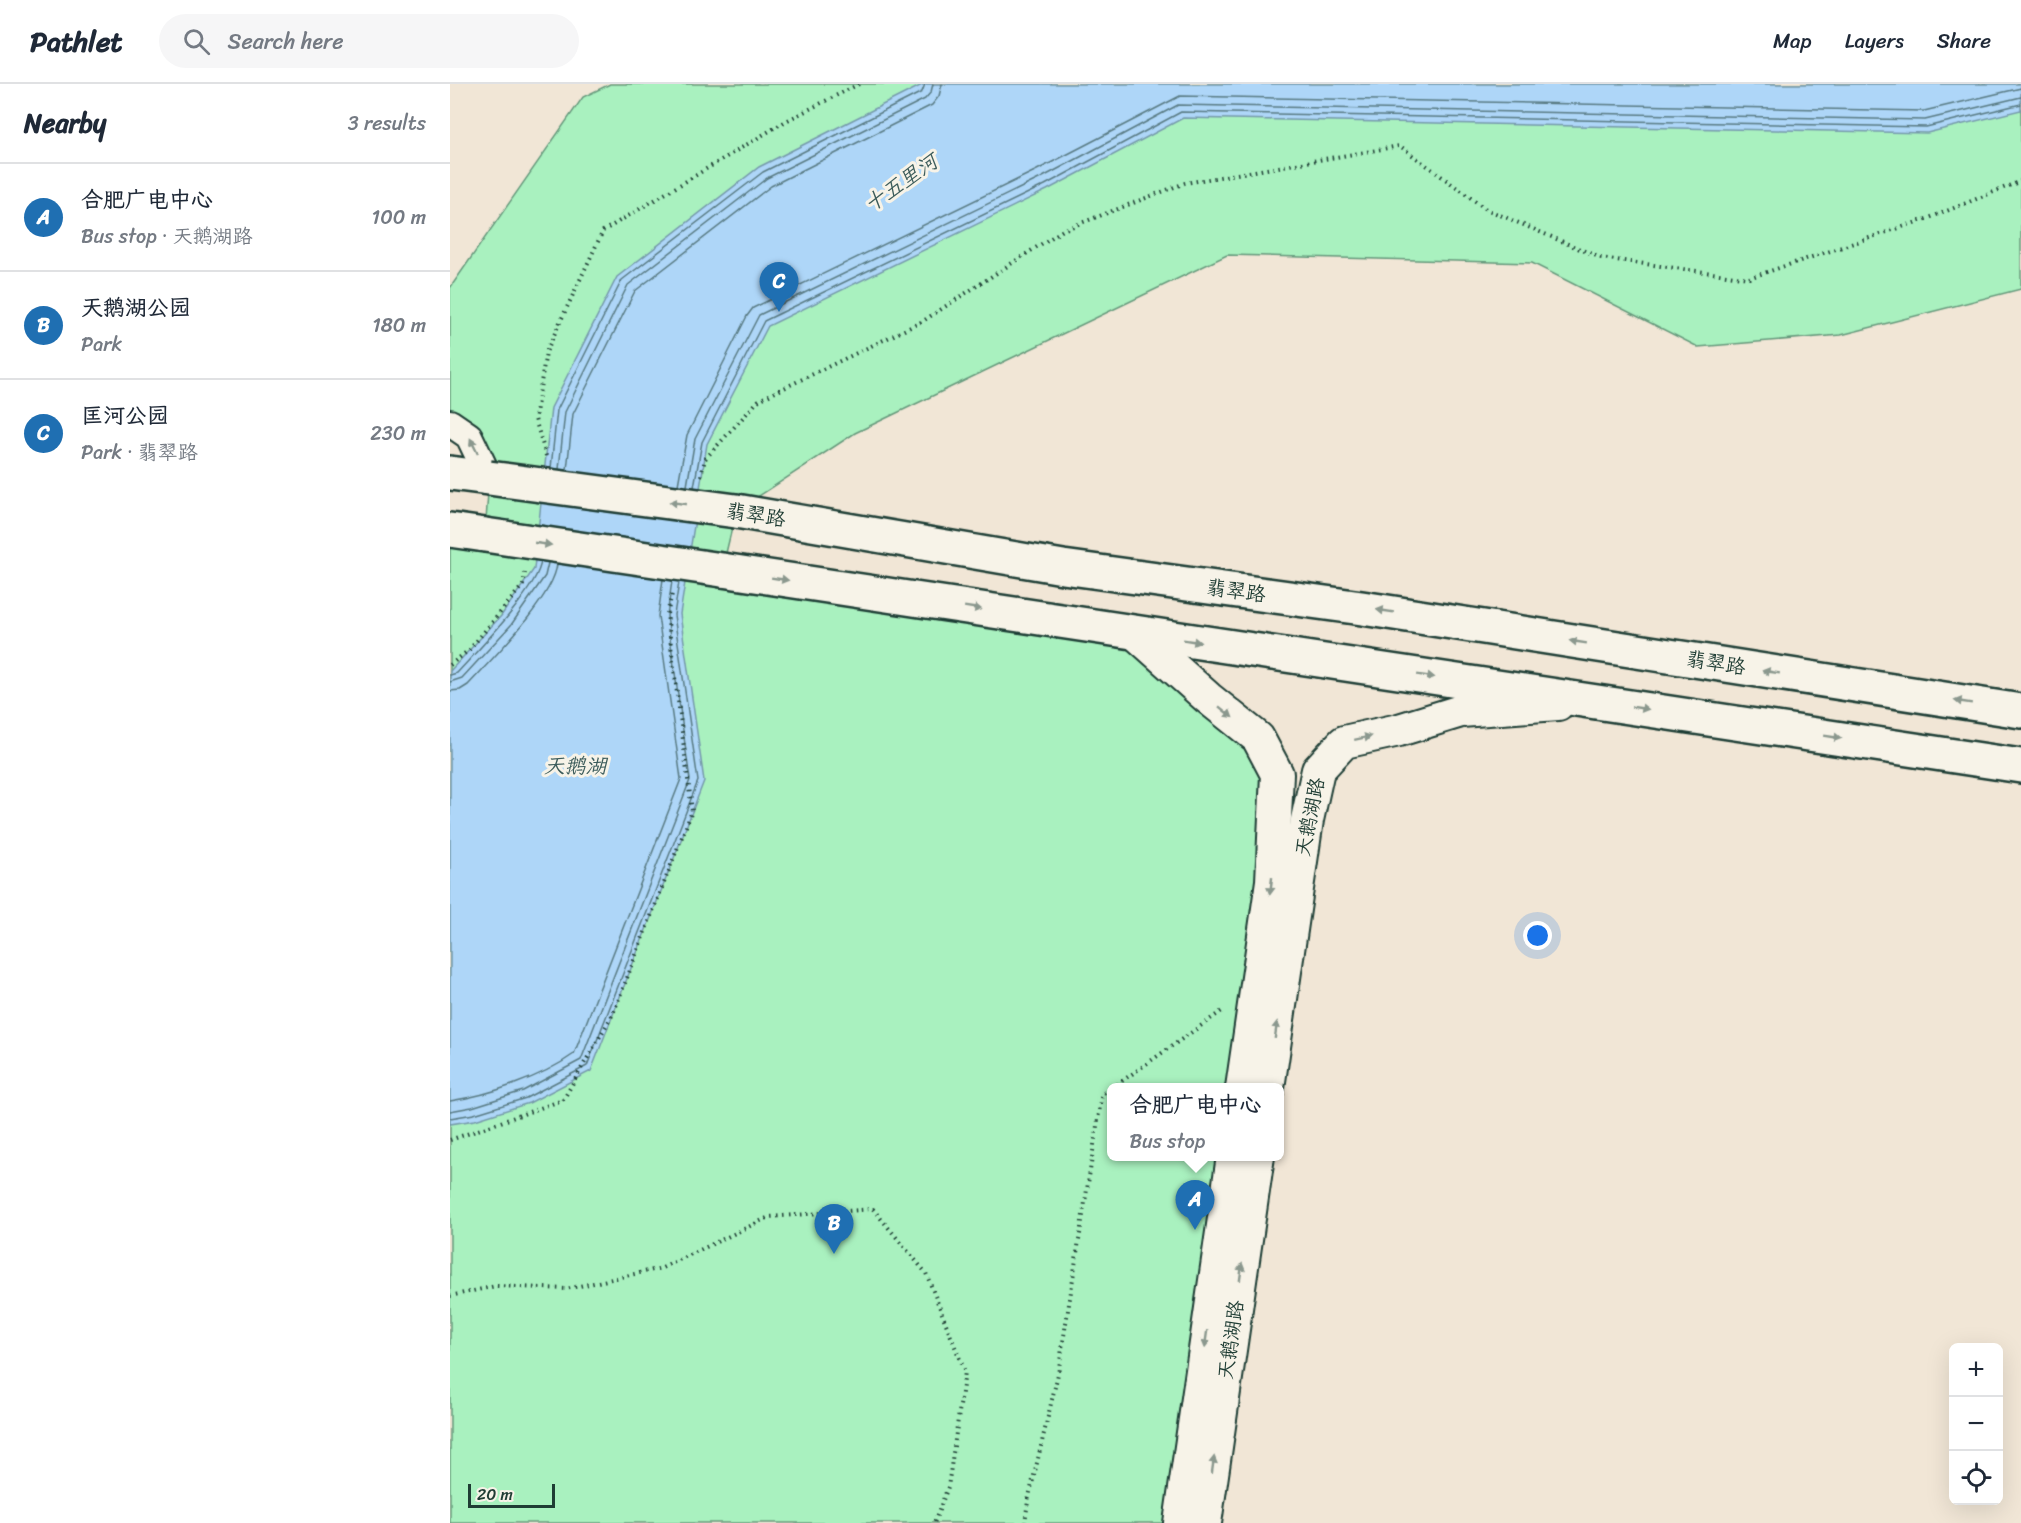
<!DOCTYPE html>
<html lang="en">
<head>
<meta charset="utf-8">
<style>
	body { margin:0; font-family:Sriracha,"LXGW WenKai TC",sans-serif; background:#f6f6f7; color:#1f2937 }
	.controls { position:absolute; right:18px; bottom:18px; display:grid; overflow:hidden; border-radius:9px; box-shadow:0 6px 24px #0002 }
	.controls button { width:54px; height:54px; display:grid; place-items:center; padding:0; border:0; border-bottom:2px solid #e0e1e3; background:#fff; color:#1f2937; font:30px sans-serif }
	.scale { position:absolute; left:18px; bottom:15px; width:87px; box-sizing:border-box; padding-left:6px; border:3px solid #1f3d34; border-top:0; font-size:16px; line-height:21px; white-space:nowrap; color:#1f3d34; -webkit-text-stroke:4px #f7f3e8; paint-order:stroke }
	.you { position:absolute; left:1088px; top:852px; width:21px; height:21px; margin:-15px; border:4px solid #fff; border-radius:50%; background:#1a73e8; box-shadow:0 0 0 9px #1a73e833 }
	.badge { display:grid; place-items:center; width:39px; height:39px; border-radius:50%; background:#1f6fb2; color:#fff; font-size:20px; font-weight:700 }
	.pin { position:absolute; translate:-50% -50px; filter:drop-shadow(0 2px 3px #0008) }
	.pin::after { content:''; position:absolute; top:32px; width:21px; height:18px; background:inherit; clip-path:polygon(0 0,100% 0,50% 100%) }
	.popup { position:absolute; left:657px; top:999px; width:177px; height:78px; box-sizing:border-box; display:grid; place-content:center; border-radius:9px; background:#fff; filter:drop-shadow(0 2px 4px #0005); font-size:20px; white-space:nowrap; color:#747a83 }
	.popup b { font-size:22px; color:#1f2937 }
	.popup::after { content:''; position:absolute; left:50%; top:100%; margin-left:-12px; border:12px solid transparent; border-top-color:#fff }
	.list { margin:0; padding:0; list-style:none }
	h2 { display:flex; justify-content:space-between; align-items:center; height:78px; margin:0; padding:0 24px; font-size:26px }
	h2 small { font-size:20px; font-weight:400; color:#747a83 }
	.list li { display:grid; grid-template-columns:39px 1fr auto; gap:18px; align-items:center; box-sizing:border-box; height:108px; padding:0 24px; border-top:2px solid #e0e1e3 }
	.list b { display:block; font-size:22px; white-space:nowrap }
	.list p { margin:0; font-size:20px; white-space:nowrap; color:#747a83 }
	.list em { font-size:20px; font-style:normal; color:#747a83 }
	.icon { flex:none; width:33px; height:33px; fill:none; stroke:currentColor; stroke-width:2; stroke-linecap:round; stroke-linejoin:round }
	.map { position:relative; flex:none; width:1571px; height:1439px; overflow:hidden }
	header { display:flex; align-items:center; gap:36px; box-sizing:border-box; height:84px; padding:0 30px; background:#fff; border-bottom:2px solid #e0e1e3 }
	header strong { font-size:28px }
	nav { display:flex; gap:33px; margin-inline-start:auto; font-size:21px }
	.search { width:420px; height:54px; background:#f6f6f7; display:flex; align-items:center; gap:15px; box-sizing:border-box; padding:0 21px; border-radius:33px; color:#747a83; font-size:22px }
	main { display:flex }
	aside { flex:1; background:#fff }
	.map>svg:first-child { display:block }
</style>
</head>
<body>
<header>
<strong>Pathlet</strong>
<div class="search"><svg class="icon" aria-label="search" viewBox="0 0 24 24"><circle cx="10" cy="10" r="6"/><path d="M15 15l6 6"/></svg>Search here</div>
<nav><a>Map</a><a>Layers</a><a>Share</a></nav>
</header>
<main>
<aside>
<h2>Nearby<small>3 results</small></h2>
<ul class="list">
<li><span class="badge">A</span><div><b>合肥广电中心</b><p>Bus stop · 天鹅湖路</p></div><em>100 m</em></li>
<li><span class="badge">B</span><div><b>天鹅湖公园</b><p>Park</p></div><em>180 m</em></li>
<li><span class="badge">C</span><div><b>匡河公园</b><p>Park · 翡翠路</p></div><em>230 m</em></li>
</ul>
</aside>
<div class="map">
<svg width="1571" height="1439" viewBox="0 0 1571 1439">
	<rect width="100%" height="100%" fill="#f1e6d6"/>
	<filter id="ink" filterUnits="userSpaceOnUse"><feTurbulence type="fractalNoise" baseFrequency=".0167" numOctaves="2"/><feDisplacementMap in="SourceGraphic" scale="12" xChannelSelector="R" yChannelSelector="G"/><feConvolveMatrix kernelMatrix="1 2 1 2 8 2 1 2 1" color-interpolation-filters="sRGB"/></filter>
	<g filter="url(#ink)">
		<polygon fill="#a9f1bf" stroke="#64977a" stroke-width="1.5" points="160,0 1571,0 1571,205 1391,251 1248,263 1082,179 777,171 405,349 286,427 272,486 684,548 827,690 792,1003 661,1004 661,1072 783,1073 730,1439 0,1439 0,452 35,451 39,394 0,339 0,204 133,13"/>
		<polygon fill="#aed6f8" stroke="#7599aa" stroke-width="1.5" points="474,0 1571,0 1571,26 1477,49 733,34 597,106 318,242 257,360 230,530 254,697 141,987 79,1019 25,1036 0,1040 0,587 51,532 84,485 101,324 167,193 309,83"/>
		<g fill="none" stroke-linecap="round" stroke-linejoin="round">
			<g stroke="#587a82" stroke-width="1.5">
				<polyline points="101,384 107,326 172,196 313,88 472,8 475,0"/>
				<polyline points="109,385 115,328 178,201 317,94 475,15 481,8 483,0"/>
				<polyline points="117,386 123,330 185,207 321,102 482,21 489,12 492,0"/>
				<polyline points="228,401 237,351 297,232 303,224 587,86 730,12 1474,27 1571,4"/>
				<polyline points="237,402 245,355 309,231 591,94 728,21 1475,36 1571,13"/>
				<polyline points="244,403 252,358 314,237 595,101 731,28 1476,43 1571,20"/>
				<path d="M0,591L7,589C28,566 88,505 91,477"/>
				<polyline points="0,598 12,594 61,541 95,492 98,479"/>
				<path d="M0,607L10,606L18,601C42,575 104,513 107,480"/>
				<path d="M0,1017C39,1011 91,994 124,970L231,695L208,532L213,495"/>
				<polyline points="0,1027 22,1023 73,1007 131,976 240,696 217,532 222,497"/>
				<polyline points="0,1034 24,1030 76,1014 137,982 248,697 224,531 229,498"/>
			</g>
			<g stroke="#1f3d34" stroke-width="30">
				<polyline id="minor" points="0,339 19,352 39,394"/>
			</g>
			<g stroke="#1f3d34" stroke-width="36">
				<g id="tertiary">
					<polyline points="684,548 758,614 808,654 827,690 822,797 792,1004"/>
					<polyline points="818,1004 857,736 868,686 894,658 949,646 1011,627 1108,620"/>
					<polyline points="730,1439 783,1072"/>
					<polyline points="755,1439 808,1072"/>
				</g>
			</g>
			<g stroke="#1f3d34" stroke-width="38">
				<g id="primary">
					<polyline points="0,389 39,394"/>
					<polyline points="286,427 613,483 912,524 1571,627"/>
					<polyline points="0,446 35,451"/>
					<polyline points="272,486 1571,682"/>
				</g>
			</g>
			<g stroke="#1f3d34" stroke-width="4" stroke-dasharray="1.5 4.5" stroke-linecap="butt">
				<polyline points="96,372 85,335 96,268 153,147 336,37 409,0"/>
				<polyline points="251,392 255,375 309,316 473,237 613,146 735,99 950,62 1036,125 1151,174 1299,194 1479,134 1571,97"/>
				<polyline points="0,581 19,566 73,501 75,489"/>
				<polyline points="662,1004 772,927"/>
				<polyline points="0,1056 113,1016 163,930 242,727 217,530 222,510"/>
				<polyline points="0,1212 46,1202 116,1205 212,1184 319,1133 423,1125 476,1189 515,1288 498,1403 484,1439"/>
				<polyline points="575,1439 578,1417 608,1290 652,1010 661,1004"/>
			</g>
			<use href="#minor" stroke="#f7f3e8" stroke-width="26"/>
			<use href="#tertiary" stroke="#f7f3e8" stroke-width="32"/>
			<use href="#primary" stroke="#f7f3e8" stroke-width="33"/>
			<g stroke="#1f3d34" stroke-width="38" stroke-linecap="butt">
				<g id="primary-bridge">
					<polyline points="39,394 286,427"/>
					<polyline points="35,451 272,486"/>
				</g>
			</g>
			<use href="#primary-bridge" stroke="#f7f3e8" stroke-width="33"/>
		</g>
		<defs><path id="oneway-solid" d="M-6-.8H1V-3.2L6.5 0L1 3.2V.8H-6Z" transform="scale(1.5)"/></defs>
		<g fill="#8b988e">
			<use href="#oneway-solid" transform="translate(24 362) rotate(-116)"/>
			<use href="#oneway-solid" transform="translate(228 419) rotate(-172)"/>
			<use href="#oneway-solid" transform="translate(93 460) rotate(8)"/>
			<use href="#oneway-solid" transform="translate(330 495) rotate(9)"/>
			<use href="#oneway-solid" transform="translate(523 524) rotate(9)"/>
			<use href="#oneway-solid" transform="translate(935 527) rotate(-171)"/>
			<use href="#oneway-solid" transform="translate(742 557) rotate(9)"/>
			<use href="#oneway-solid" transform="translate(1128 558) rotate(-171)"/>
			<use href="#oneway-solid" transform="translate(1321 588) rotate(-171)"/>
			<use href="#oneway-solid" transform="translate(976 592) rotate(9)"/>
			<use href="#oneway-solid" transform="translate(1513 618) rotate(-171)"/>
			<use href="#oneway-solid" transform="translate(1190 624) rotate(9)"/>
			<use href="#oneway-solid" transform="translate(776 628) rotate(39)"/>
			<use href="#oneway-solid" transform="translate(1383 653) rotate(9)"/>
			<use href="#oneway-solid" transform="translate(913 654) rotate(-12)"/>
			<use href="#oneway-solid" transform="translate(821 802) rotate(97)"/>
			<use href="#oneway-solid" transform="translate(826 946) rotate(-82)"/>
			<use href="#oneway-solid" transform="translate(791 1188) rotate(-82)"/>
			<use href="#oneway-solid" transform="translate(756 1255) rotate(98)"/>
			<use href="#oneway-solid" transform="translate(763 1381) rotate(-82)"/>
		</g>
	</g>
	<g text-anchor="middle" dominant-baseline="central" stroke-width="6" stroke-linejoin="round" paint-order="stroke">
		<g font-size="20" fill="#1f3d34" stroke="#f7f3e8">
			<text transform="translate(306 431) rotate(9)">翡翠路</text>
			<text transform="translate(786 507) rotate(8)">翡翠路</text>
			<text transform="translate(1266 579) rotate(9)">翡翠路</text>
			<text transform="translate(860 733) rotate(-79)">天鹅湖路</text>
			<text transform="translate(781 1256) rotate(-82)">天鹅湖路</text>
		</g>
		<g font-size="21" font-style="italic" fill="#3c5c5b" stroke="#f7f3e8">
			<text transform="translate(451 99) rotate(-35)">十五里河</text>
			<text x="125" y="682">天鹅湖</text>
		</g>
	</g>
</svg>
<div class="controls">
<button>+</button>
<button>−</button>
<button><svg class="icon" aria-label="locate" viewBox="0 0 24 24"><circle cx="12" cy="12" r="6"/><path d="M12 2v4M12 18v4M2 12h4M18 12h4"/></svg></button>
</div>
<div class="scale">20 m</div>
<div class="you"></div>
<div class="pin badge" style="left:745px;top:1146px">A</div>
<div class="popup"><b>合肥广电中心</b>Bus stop</div>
<div class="pin badge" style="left:384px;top:1170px">B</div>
<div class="pin badge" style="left:329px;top:228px">C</div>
</div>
</main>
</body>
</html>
